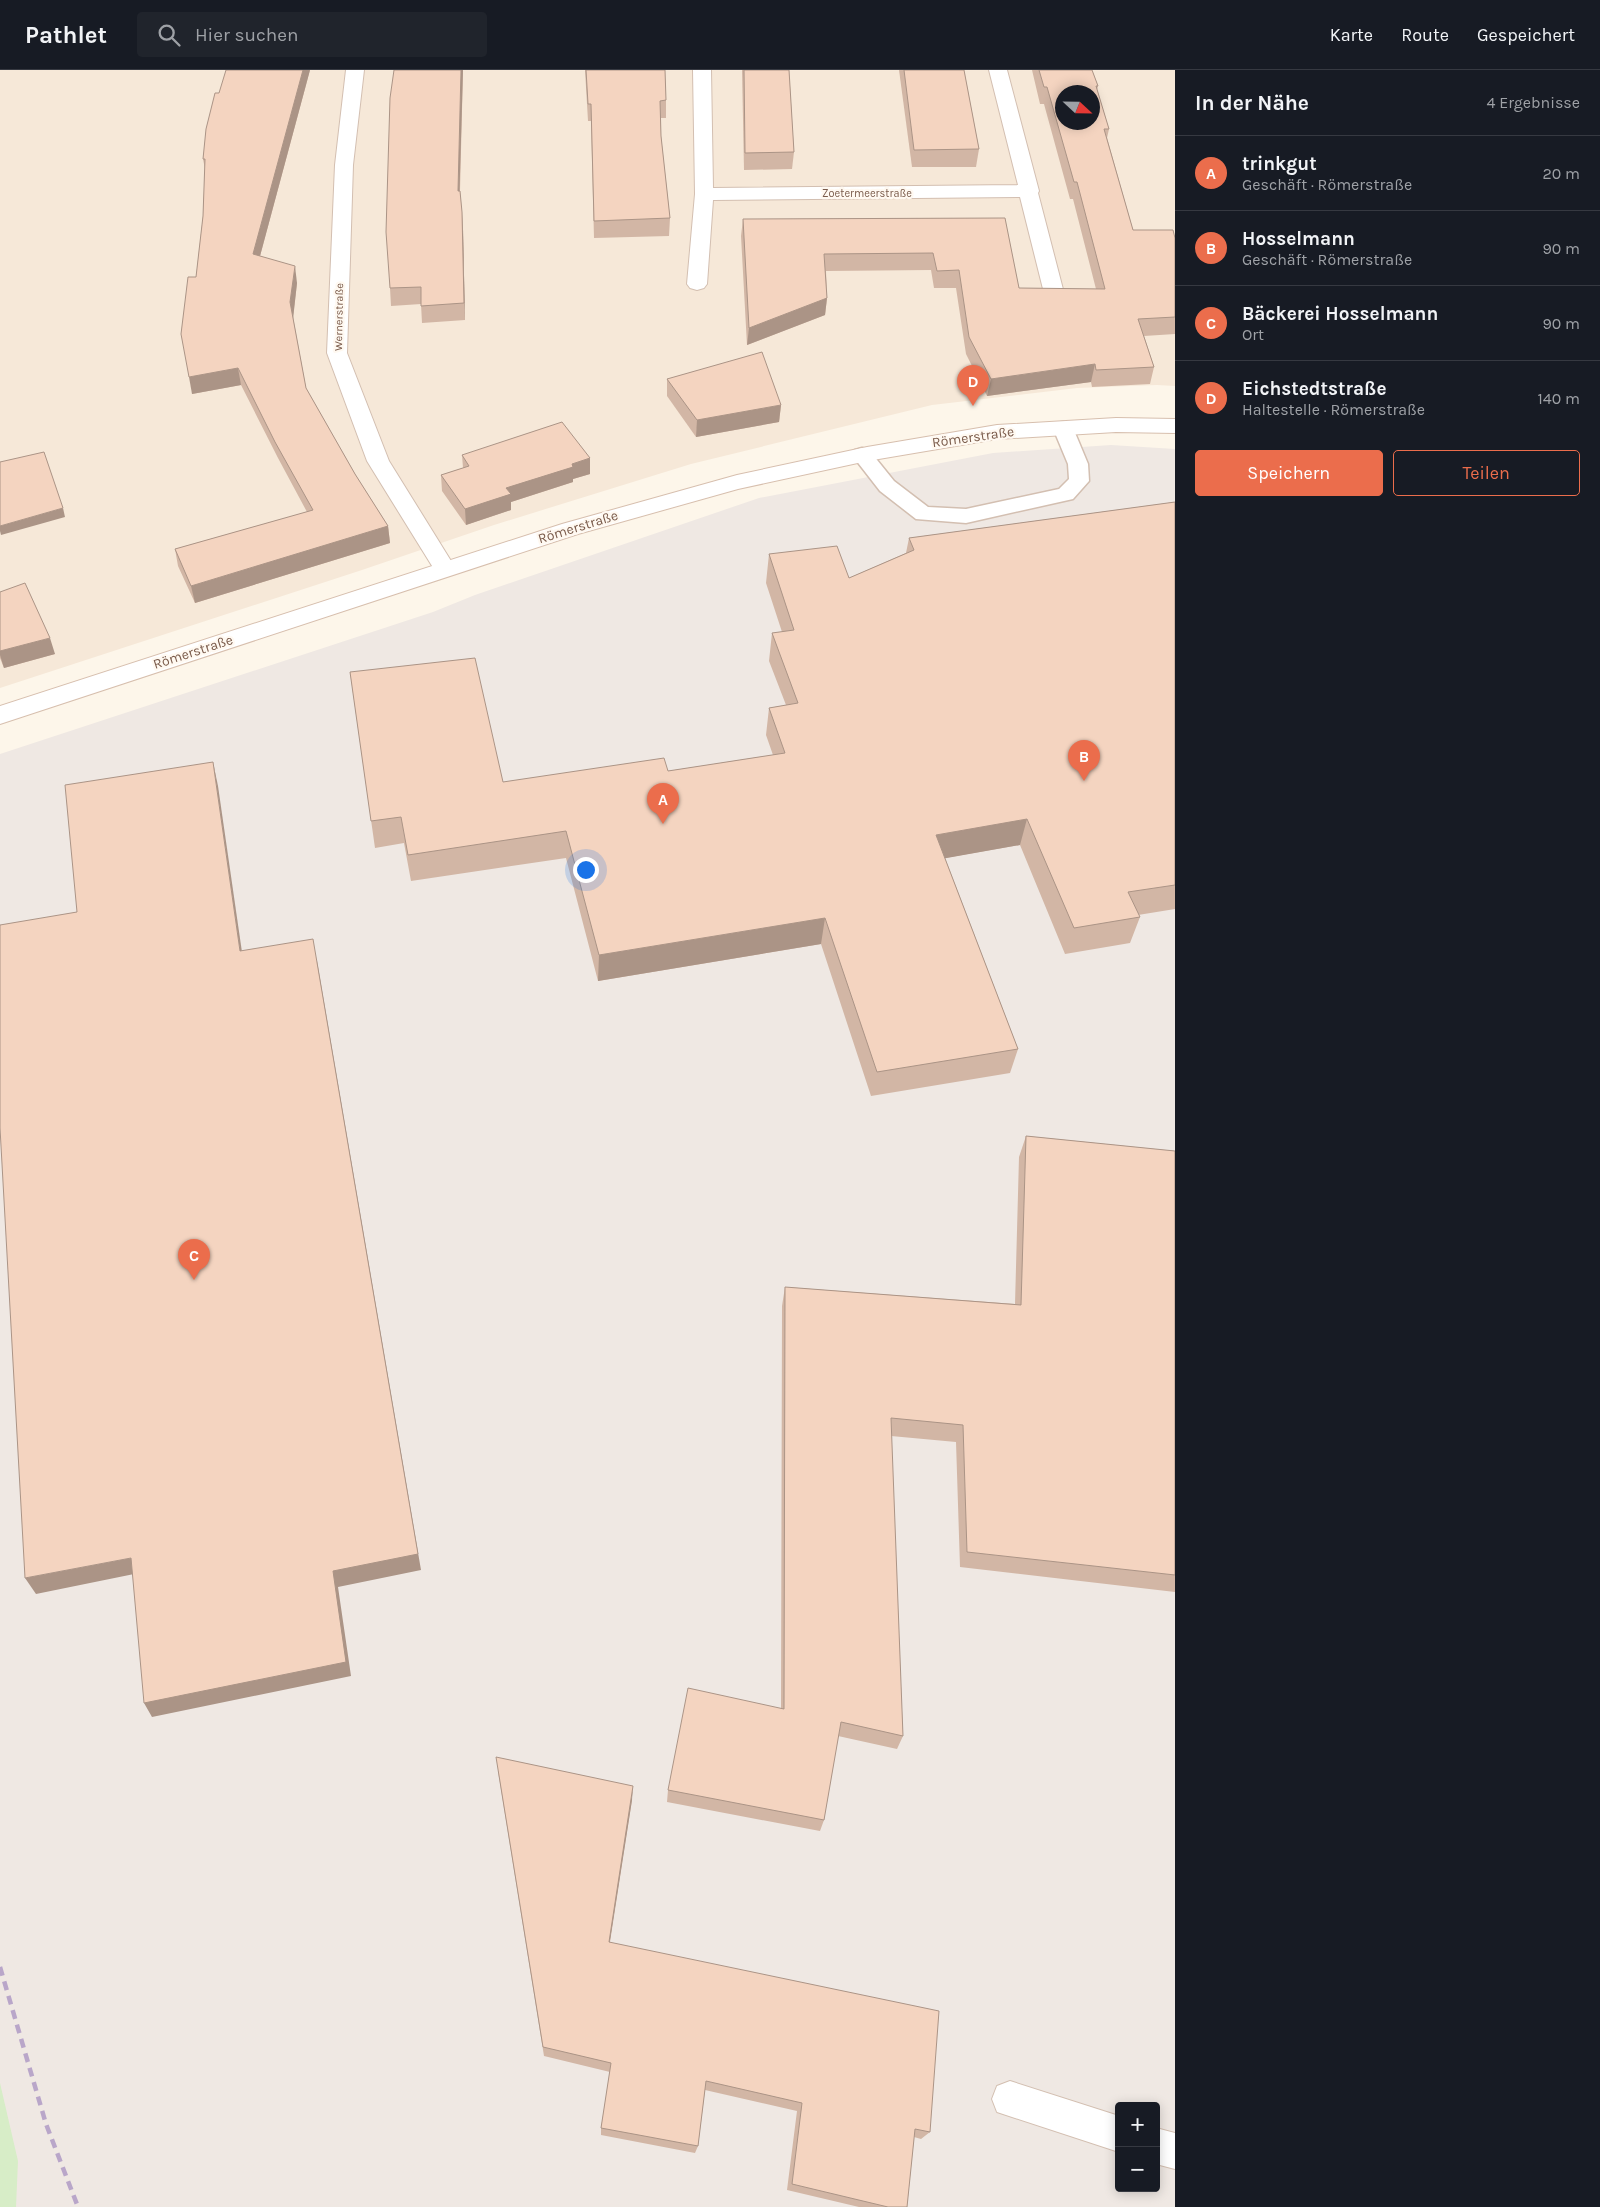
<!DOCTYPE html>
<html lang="de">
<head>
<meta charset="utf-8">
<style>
	body { margin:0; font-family:Karla,sans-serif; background:#20242c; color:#f1f3f6 }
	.controls { position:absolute; right:15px; bottom:15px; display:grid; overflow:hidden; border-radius:5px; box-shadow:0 2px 12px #0003 }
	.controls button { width:45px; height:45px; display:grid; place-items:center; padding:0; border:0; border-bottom:1px solid #363941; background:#171b24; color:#f1f3f6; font:25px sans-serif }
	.compass { position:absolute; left:1055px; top:15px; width:45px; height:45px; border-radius:50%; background:#171b24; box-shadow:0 2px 12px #0003; rotate:112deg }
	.you { position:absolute; left:585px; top:799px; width:18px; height:18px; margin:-12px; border:4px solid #fff; border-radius:50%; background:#1a73e8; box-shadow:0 0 0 8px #1a73e833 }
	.badge { display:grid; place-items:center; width:32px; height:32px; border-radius:50%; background:#eb6d4c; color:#fff; font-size:16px; font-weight:700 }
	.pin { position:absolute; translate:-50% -41px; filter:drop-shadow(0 1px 2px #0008) }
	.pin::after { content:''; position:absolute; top:26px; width:18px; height:15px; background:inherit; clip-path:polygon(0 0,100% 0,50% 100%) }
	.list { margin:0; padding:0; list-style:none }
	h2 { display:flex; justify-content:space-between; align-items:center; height:65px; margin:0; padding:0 20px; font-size:21px }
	h2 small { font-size:16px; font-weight:400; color:#9ea1a6 }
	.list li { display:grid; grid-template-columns:32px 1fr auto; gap:15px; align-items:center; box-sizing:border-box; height:75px; padding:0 20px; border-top:1px solid #363941 }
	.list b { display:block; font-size:19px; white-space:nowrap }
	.list p { margin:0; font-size:16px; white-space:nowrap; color:#9ea1a6 }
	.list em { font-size:16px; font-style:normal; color:#9ea1a6 }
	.actions { display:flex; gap:10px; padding:15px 20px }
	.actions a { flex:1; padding:11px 0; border:1px solid #eb6d4c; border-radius:5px; text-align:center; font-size:18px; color:#eb6d4c }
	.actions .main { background:#eb6d4c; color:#fff }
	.icon { flex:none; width:28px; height:28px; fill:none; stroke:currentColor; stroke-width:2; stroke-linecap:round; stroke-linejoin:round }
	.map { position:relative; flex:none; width:1175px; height:2137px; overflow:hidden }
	header { display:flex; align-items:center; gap:30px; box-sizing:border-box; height:70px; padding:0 25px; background:#171b24; border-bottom:1px solid #363941 }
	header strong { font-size:24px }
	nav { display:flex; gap:28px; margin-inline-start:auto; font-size:18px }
	.search { width:350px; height:45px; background:#20242c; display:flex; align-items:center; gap:12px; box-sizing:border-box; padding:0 18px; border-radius:5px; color:#9ea1a6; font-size:19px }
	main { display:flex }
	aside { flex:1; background:#171b24 }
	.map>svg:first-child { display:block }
</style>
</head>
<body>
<header>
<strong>Pathlet</strong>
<div class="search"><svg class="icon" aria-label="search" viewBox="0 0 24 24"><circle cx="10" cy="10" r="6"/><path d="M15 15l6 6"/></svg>Hier suchen</div>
<nav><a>Karte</a><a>Route</a><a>Gespeichert</a></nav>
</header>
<main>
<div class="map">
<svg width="1175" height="2137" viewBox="0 0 1175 2137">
	<rect width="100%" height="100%" fill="#fdf6ea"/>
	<path fill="#f6e8d8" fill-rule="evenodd" d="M0,0H1175V316L1157,315L1077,318L932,335L691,394L494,455L362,500L0,618ZM1062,22H1092V52H1062Z"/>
	<path fill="#efe8e3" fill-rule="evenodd" d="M1111,375L1175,379V2137H0V684L433,542L475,525L759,428L993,383ZM1119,2036H1156V2118H1119Z"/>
	<polygon fill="#d7edc7" points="0,2013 18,2091 16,2137 0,2137"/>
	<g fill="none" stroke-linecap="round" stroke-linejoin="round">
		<g stroke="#d3bfb1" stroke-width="3">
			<polygon id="lane" points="1063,352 1070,353 1073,358 1088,394 1089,411 1073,429 966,453 916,449 880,421 852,385 855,380 862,378 869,380 894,411 928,437 966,439 1059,419 1069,409 1068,394 1053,358 1056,353"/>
		</g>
		<g stroke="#d3bfb1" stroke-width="2">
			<g id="street">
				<polygon points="346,0 364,0 353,95 347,283 389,391 456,499 453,504 445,507 437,504 367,391 327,283 335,95"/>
				<polygon points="693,0 711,0 713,118 1018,115 989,0 1007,0 1039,121 1038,123 1065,227 1062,231 1055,233 1048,231 1045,227 1020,127 713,130 707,214 704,218 697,220 690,218 687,214 695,124"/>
				<polygon points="1010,2011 1119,2046 1119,2082 997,2042 992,2029 997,2016"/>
				<polygon points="1156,2058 1175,2063 1175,2099 1156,2094"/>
			</g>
		</g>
		<g stroke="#d7bfae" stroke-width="2">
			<polygon id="secondary" points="1116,348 1175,349 1175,363 1116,362 997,369 867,391 738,419 578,464 0,654 0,636 562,454 737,405 867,377 997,355"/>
		</g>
		<use href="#lane" fill="#fff" fill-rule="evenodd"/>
		<use href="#street" fill="#fff" fill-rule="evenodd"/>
		<use href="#secondary" fill="#fff" fill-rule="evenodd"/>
		<polyline stroke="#b9a6c9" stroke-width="4.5" stroke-dasharray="9 6" stroke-linecap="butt" points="0,1897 46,2054 78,2137"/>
	</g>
	<g fill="#d2b6a5">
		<polygon points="310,0 260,186 297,213 293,247 306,318 355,404 388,456 390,473 195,533 178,496 175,479 307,442 278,388 241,315 192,324 196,207 203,146 205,99 203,89 219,23"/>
		<polygon points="463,0 460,121 463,159 465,250 422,253 421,234 391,236 390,218"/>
		<polygon points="585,0 665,0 666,30 666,48 661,48 661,66 670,148 669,166 594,168 591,51 588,51"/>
		<polygon points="742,0 789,0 794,82 792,99 744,100"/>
		<polygon points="899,0 964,0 979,79 976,97 912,97"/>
		<polygon points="1032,0 1092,0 1098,16 1097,20 1109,59 1107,68 1133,160 1175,168 1175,264 1144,266 1154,297 1150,314 1092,317 1091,312 987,326 966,284 956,218 934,218 931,200 826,201 827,228 825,245 747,275 741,166 743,149 1005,148 1019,218 1096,219 1073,129 1070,129 1044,34 1040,34"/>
		<polygon points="667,309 781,335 779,352 696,367 667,326"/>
		<polygon points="462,385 590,388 590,404 573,409 573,412 511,432 511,440 466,455 442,421 441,405 463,398"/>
		<polygon points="1175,432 1175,839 1138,845 1140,847 1130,873 1065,884 1020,775 945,788 1018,979 1010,1003 871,1026 821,874 598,911 566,788 411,811 404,773 375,778 350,602 503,712 668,701 773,685 766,665 769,638 786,635 769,591 772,563 782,562 766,513 769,484 849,508 906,483 909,468"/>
		<polygon points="0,522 55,584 4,598 0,588"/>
		<polygon points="1026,1066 1175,1081 1175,1522 960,1497 956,1372 891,1366 903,1666 897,1679 838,1666 824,1750 820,1761 667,1732 668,1720 781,1638 782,1236 785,1217 1015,1234 1019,1087"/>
		<polygon points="498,1701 632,1730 610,1872 930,2062 921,2069 914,2067 907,2137 859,2137 787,2120 797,2041 705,2020 698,2076 695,2083 601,2065 601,2058 610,2002 544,1986"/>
	</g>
	<g fill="#ab9486">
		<polygon points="303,0 310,0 256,201 253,184"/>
		<polygon points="461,0 463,0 459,138 458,121"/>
		<polygon points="462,142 463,159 465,250 464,233"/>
		<polygon points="295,196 297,213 293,249 290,232"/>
		<polygon points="827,228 825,245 747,275 749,258"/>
		<polygon points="1095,294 1091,312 987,326 991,309"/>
		<polygon points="238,298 241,315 192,324 189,307"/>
		<polygon points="781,335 779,352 696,367 697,350"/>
		<polygon points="590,388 590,404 573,409 573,412 511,432 511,440 466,455 465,439 506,418 572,394"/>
		<polygon points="63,438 65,447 1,465 0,461 0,456"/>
		<polygon points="388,456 390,473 195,533 191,516"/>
		<polygon points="50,568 55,584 4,598 0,585 0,581"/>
		<polygon points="213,692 218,716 245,903 240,881"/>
		<polygon points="1027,749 1020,775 930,791 936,765"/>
		<polygon points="825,848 821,874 598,911 599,885"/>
		<polygon points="317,891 421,1500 338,1517 351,1606 152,1647 144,1633 333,1501"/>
		<polygon points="131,1488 139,1503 36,1524 25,1508"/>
		<polygon points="633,1716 632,1730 608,1883 609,1872"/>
	</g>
	<g fill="#f4d4c0" stroke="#ab9486" fill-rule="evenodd">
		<polygon points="226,0 303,0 253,184 295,196 290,232 306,318 355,404 388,456 191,516 175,479 313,440 275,372 238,298 189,307 181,264 188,207 196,207 203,146 205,89 203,89 206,59 215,23 219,23"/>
		<polygon points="394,0 461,0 458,121 460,121 462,142 464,233 421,236 421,217 390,218 386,162 390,28"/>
		<polygon points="586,0 665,0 666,30 660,31 661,66 670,148 594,151 591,34 588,34"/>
		<polygon points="744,0 789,0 794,82 745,83"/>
		<polygon points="904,0 964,0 979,79 914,80"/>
		<path d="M1039,0H1092L1098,16H1096L1109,59H1104L1133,160H1173L1175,168V247L1138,249L1154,297L1096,300L1095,294L991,309L969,267L959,200L937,201L933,183L824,184L827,228L749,258L743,149L1005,148L1019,218L1105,219L1077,112H1074L1047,17H1044ZM1062,22H1092V52H1062Z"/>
		<polygon points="762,282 781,335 697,350 667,309"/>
		<polygon points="562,352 590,388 572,394 573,397 506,418 511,424 465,439 441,405 469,396 462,385"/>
		<polygon points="44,382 63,438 0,456 0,392"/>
		<polygon points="1175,432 1175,815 1128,822 1140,847 1074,858 1027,749 936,765 1018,979 877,1002 825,848 599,885 566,761 408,785 401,747 371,751 350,602 475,588 503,712 664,688 668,701 785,683 769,638 798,633 772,563 794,560 769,484 837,476 849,508 914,480 909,468"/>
		<polygon points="25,513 50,568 0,581 0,522"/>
		<polygon points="213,692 240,881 313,869 418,1484 333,1501 346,1592 144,1633 131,1488 25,1508 0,1058 0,855 77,842 65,715"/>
		<polygon points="1026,1066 1175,1081 1175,1505 967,1482 963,1355 891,1348 903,1666 841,1652 824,1750 668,1720 688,1618 784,1639 785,1217 1021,1235"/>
		<polygon points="496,1687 633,1716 609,1872 939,1941 930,2062 915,2059 907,2137 888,2137 792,2114 802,2033 706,2011 698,2076 601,2058 611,1993 543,1977"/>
	</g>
	<g text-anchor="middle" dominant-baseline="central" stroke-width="4.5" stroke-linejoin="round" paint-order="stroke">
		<g font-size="11" fill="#7a5b4b" stroke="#fff9f1">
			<text x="867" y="123">Zoetermeerstraße</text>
			<text transform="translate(339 247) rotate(-89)">Wernerstraße</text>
		</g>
		<g font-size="14" fill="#7a5b4b" stroke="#fff9f1">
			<text transform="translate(973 367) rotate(-8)">Römerstraße</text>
			<text transform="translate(578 457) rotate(-17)">Römerstraße</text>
			<text transform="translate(193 582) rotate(-18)">Römerstraße</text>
		</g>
	</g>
</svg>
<div class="controls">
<button>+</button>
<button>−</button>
</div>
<svg class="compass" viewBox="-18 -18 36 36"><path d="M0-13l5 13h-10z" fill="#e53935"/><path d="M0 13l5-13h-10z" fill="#9ea1a6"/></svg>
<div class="you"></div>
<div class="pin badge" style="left:663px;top:754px">A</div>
<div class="pin badge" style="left:1084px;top:711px">B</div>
<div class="pin badge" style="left:194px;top:1210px">C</div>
<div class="pin badge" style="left:973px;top:336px">D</div>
</div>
<aside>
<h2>In der Nähe<small>4 Ergebnisse</small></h2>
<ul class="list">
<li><span class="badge">A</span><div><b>trinkgut</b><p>Geschäft · Römerstraße</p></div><em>20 m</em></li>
<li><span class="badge">B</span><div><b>Hosselmann</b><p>Geschäft · Römerstraße</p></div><em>90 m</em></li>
<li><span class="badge">C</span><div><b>Bäckerei Hosselmann</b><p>Ort</p></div><em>90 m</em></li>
<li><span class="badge">D</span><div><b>Eichstedtstraße</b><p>Haltestelle · Römerstraße</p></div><em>140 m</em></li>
</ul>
<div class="actions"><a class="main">Speichern</a><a>Teilen</a></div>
</aside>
</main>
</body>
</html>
